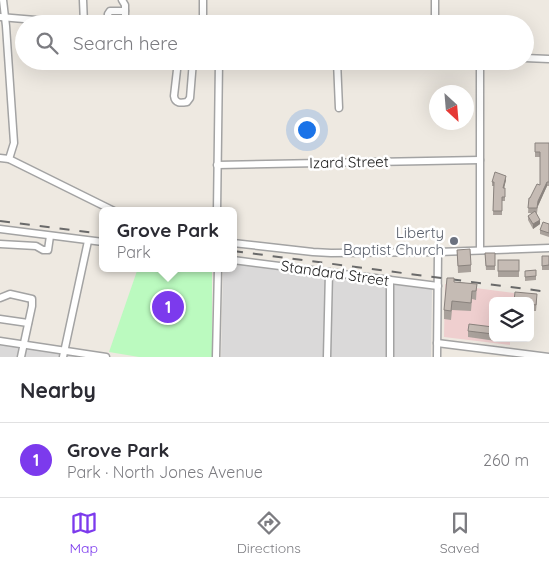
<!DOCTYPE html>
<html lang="en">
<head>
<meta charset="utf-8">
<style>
	body { margin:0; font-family:Quicksand,sans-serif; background:#f2f2f3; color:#2b2b33 }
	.controls { position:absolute; right:15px; bottom:15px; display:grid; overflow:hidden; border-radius:8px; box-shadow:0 5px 20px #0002 }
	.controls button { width:45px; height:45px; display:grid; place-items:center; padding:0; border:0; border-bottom:1px solid #e1e1e2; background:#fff; color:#2b2b33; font:25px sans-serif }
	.compass { position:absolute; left:429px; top:85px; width:45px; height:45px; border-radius:50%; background:#fff; box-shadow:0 5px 20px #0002; rotate:154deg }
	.you { position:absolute; left:306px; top:129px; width:18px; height:18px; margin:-12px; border:4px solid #fff; border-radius:50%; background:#1a73e8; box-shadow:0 0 0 8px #1a73e833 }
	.badge { display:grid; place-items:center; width:32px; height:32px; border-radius:50%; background:#7c3aed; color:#fff; font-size:16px; font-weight:700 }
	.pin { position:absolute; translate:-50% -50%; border:2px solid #fff; box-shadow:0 1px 5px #0006 }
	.popup { position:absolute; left:99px; top:207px; width:138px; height:65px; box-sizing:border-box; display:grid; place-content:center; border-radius:8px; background:#fff; filter:drop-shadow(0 1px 4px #0005); font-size:16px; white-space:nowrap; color:#7c7c81 }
	.popup b { font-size:19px; color:#2b2b33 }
	.popup::after { content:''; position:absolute; left:50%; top:100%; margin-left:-10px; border:10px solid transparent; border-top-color:#fff }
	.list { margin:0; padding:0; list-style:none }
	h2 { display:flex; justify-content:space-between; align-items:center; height:65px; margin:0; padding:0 20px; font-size:21px }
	h2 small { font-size:16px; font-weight:400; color:#7c7c81 }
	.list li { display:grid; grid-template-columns:32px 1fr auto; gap:15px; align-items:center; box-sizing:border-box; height:75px; padding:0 20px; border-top:1px solid #e1e1e2 }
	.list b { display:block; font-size:19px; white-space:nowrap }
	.list p { margin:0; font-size:16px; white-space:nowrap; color:#7c7c81 }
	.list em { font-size:16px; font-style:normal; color:#7c7c81 }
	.icon { flex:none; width:28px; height:28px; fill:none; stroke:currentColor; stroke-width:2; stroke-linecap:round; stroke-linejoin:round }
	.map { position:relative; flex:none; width:549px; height:357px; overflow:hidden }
	.search { position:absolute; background:#fff; box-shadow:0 5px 20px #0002; left:15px; right:15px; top:15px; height:55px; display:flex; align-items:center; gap:12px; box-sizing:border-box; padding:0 18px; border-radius:28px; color:#7c7c81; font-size:19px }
	.sheet { height:140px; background:#fff }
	nav { display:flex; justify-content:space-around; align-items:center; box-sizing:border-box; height:70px; border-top:1px solid #e1e1e2; background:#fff; font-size:14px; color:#7c7c81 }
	nav a { display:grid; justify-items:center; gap:2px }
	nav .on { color:#7c3aed }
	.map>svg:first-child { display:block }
</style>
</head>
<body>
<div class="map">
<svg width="549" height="357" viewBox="0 0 549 357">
	<rect width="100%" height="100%" fill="#eee9e1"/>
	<g fill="#dad9d9">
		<polygon points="233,264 432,289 431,357 221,357 223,268 233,268"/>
		<polygon points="0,345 82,357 0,357"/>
	</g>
	<polygon fill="#efcfcf" points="445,284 514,293 514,301 493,301 493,338 510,338 510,345 444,337"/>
	<polygon fill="#bbfabf" points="138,268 212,268 212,357 139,357 109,352"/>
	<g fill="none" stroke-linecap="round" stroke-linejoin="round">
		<g stroke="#a3a3a3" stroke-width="9">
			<g id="minor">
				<polyline points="3,0 6,26 14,143 9,159"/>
				<polyline points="83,0 84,24"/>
				<polyline points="122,0 125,5 125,11"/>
				<polyline points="203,0 203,24"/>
				<polyline points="0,17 83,24"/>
				<polyline points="107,24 108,14 110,11 125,11 125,24"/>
				<polyline points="435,24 435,0"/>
				<polyline points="525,58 549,59"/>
				<path d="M178,61L174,96C175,104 181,103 187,102L190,98L193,61"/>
				<polyline points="337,61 339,108"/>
				<polyline points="0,158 9,159 114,211"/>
				<polyline points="217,165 480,160"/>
				<polyline points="217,211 219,61"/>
				<polyline points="0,229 103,242"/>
				<polyline points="233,243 313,252 331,253 438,252 549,248"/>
				<polyline points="0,244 36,246 43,250 48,250 50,236"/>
				<polyline points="480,250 480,61"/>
				<polyline points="233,260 438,286"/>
				<polyline points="390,280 390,357"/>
				<polyline points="0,298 10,294 32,299 32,306 21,357"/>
				<polyline points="0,319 28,323"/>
				<polyline points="0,341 106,357"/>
				<polyline points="437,343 549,357"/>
				<polyline points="63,357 88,241"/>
				<polyline points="216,357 218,268"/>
				<polyline points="327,357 329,272"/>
				<polyline points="437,357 438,252"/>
			</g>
		</g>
		<use href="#minor" stroke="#fff" stroke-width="6"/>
		<g stroke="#6a6a6a" stroke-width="2" stroke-dasharray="10 10" stroke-linecap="butt">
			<polyline points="0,221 103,234"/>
			<polyline points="233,251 549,292"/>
		</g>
	</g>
	<g fill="#a9a19b">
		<polygon points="535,143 549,143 549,186 547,186 538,206 537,213 536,213 540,224 533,229 528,220 528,216 533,213 528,213 529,198 530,198 540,185 540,157 535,157"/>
		<polygon points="506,180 504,188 505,188 505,201 502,201 502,215 493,215 494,186 492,186 492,182"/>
		<polygon points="549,224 549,237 540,234 540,230"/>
		<polygon points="457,250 471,265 471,272 458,273"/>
		<polygon points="485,253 495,253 495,270 486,270"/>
		<rect x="542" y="256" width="7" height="14"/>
		<rect x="498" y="260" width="21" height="17"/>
		<polygon points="536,270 536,280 525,281 525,271"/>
		<polygon points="454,282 477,284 476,300 472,299 471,311 452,310 451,320 444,319 444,310"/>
		<polygon points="537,300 536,311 530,311 530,301"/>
		<polygon points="493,327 493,338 503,338 503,342 468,337 468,331"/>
	</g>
	<g fill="#8a837e">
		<polygon points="506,176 506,180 503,192 503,188"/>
		<polygon points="547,182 547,186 538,206 538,201"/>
		<polygon points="540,220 540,224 533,229 533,224"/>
	</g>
	<g fill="#c5bbb4" stroke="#8a837e">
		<rect x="479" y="16" width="11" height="8"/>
		<polygon points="535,143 549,143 549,182 547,182 538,201 537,208 528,208 529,198 530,198 537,184 540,185 540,152 535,152"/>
		<polygon points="495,172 506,176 503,188 505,188 505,197 502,197 502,211 493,211 494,182 492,182"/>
		<polygon points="535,211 540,220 533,224 528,216"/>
		<polygon points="543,222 549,224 549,233 540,230"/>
		<polygon points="470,249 471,265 458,266 457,250"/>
		<polygon points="485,253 495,253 495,266 486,266"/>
		<polygon points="542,256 549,256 549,265 542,266"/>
		<rect x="498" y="260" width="21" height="11"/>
		<polygon points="536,270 536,276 525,277 525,271"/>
		<polygon points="447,278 454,278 454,282 477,284 476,291 472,291 471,303 452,301 451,311 444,310"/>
		<polygon points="515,292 537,294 536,305 530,304 530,301 514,301"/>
		<polygon points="469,324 493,327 493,334 468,331"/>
	</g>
	<circle fill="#6b7280" stroke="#fff" stroke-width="2" cx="454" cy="241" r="5"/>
	<g text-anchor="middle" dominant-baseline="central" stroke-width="5" stroke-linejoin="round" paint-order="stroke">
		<g font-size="15" fill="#1c1c1c" stroke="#fff">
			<text transform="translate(349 162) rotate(-1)">Izard Street</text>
			<text transform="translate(335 273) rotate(8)">Standard Street</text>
		</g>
		<g font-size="15" fill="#5b616d" stroke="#fff" text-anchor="end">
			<text x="444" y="232">Liberty<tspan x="444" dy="17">Baptist Church</tspan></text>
		</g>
	</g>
</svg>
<div class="controls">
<button><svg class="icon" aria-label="layers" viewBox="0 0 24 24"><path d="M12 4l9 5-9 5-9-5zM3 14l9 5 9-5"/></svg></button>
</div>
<svg class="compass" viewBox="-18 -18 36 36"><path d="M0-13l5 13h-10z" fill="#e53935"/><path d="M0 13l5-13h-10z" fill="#7c7c81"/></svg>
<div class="you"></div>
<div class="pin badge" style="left:168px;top:307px">1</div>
<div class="popup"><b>Grove Park</b>Park</div>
<div class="search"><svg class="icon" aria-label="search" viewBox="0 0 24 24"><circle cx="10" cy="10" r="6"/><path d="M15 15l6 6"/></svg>Search here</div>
</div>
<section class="sheet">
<h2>Nearby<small></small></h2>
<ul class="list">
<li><span class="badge">1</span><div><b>Grove Park</b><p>Park · North Jones Avenue</p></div><em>260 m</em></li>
</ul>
</section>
<nav>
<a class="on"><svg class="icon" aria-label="map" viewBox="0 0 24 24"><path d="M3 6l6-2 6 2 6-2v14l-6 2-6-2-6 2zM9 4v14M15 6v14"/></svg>Map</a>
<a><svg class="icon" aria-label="directions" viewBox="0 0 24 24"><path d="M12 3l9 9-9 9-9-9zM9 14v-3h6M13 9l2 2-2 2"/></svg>Directions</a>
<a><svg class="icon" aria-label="saved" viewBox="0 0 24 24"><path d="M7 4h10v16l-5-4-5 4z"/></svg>Saved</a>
</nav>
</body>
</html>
